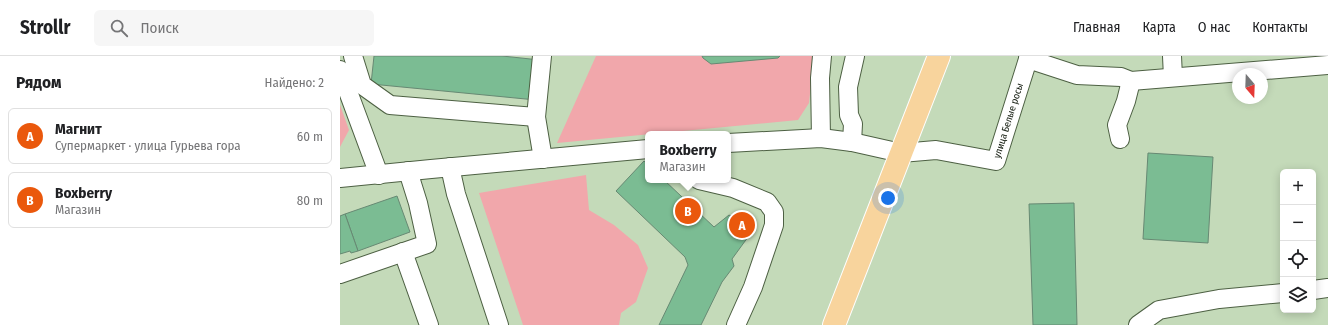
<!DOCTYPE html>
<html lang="ru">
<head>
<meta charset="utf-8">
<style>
	body { margin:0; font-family:"Fira Sans Condensed",sans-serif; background:#f6f6f6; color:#202124 }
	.controls { position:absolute; right:12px; bottom:12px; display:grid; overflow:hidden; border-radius:6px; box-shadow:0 2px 10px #0003 }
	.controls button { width:36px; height:36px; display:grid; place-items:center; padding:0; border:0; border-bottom:1px solid #e0e0e0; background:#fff; color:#202124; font:20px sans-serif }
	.compass { position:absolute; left:892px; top:12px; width:36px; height:36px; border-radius:50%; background:#fff; box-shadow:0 2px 10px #0003; rotate:161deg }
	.you { position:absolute; left:548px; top:142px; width:14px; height:14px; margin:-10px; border:3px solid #fff; border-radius:50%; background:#1a73e8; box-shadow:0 0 0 6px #1a73e833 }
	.badge { display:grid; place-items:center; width:26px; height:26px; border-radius:50%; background:#ea580c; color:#fff; font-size:13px; font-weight:700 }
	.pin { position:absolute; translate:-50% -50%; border:2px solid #fff; box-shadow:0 1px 4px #0006 }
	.popup { position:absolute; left:305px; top:75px; width:86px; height:52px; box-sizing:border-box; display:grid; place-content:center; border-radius:6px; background:#fff; filter:drop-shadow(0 1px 3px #0005); font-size:13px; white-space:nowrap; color:#757577 }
	.popup b { font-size:15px; color:#202124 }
	.popup::after { content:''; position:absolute; left:50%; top:100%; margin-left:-8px; border:8px solid transparent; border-top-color:#fff }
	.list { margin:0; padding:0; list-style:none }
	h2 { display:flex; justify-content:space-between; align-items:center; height:52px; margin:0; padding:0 16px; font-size:17px }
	h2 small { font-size:13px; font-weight:400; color:#757577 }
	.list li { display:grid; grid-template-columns:26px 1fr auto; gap:12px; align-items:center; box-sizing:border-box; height:56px; margin:0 8px 8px; padding:0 8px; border:1px solid #e0e0e0; border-radius:6px }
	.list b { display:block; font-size:15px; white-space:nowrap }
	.list p { margin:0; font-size:13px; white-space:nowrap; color:#757577 }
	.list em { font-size:13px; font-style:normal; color:#757577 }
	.icon { flex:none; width:22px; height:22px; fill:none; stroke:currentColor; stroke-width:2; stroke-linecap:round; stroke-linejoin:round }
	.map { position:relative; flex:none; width:988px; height:269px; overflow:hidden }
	header { display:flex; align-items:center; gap:24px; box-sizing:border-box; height:56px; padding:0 20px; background:#fff; border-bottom:1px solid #e0e0e0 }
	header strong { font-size:19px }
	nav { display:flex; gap:22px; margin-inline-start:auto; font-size:14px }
	.search { width:280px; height:36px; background:#f6f6f6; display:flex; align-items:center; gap:10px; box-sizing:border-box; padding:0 14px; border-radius:6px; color:#757577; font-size:15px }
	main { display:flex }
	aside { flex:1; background:#fff }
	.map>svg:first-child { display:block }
</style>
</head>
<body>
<header>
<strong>Strollr</strong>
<div class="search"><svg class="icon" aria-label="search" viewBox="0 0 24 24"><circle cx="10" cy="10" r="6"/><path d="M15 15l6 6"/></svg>Поиск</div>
<nav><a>Главная</a><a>Карта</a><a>О нас</a><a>Контакты</a></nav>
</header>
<main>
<aside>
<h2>Рядом<small>Найдено: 2</small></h2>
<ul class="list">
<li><span class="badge">A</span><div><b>Магнит</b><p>Супермаркет · улица Гурьева гора</p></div><em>60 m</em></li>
<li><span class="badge">B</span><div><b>Boxberry</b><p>Магазин</p></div><em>80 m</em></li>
</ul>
</aside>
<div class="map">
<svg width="988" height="269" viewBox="0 0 988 269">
	<rect width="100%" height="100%" fill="#c4dab9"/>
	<g fill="#f1a7ab">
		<polygon points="256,0 474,0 469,47 458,64 217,87"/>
		<polygon points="0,49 9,74 0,91"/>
		<polygon points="246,119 249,154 274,169 298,189 308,212 296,246 281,257 279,269 183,269 139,137"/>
	</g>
	<g fill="#7bbc93" stroke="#678973">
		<polygon points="34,0 162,0 200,4 196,44 31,28"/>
		<polygon points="362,0 440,0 438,2 371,8 363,2"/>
		<polygon points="808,97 873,101 868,187 803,183"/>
		<polygon points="304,105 308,109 308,124 324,124 374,171 389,159 403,166 408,181 392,203 394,210 382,226 361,269 319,269 348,209 345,201 276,135"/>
		<polygon points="57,140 70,176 18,195 5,158"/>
		<polygon points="734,147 737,269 693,269 689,148"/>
		<polygon points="5,158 18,195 11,197 10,195 0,198 0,160"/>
	</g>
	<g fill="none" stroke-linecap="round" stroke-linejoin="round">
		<g stroke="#4d6043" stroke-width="20">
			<g id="minor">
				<polyline points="13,0 22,29 50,49 196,61"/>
				<polyline points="202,0 196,61 203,103"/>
				<polyline points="832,0 833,21"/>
				<polyline points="688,3 737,19 781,21 791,25"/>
				<polyline points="0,14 39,119"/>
				<polyline points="481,82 480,22 482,0"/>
				<polyline points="780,83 777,69 786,45 791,25 988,9"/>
				<polyline points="512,86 513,68 509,59 508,31 515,0"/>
				<path id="s1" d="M388,87L481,82L512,86L561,97L596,94L656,105L689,0"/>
				<polyline points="110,111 116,138 159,269"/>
				<polyline points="0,122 91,113 308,93"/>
				<polyline points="359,124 393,132 427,146 434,156 434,169 413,231 396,269"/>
				<polyline points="63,196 89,269"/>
				<polyline points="0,218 87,188 78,147 68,115"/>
				<polyline points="973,234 988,232"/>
				<polyline points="798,269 819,254 879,243 943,237"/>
			</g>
		</g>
		<g stroke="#fff" stroke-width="24">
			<polyline id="major" points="494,269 599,0"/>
		</g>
		<use href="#minor" stroke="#fff" stroke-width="18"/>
		<use href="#major" stroke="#f8d49d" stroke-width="22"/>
	</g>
	<g text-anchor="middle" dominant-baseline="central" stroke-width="3" stroke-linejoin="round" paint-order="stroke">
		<g font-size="10" fill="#141c10" stroke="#c4dab9">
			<text stroke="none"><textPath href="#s1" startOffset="313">улица Белые росы</textPath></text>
		</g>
	</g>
</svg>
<div class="controls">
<button>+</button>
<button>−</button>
<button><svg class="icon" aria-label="locate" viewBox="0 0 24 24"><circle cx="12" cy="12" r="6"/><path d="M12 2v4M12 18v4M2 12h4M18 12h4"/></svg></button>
<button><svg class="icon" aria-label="layers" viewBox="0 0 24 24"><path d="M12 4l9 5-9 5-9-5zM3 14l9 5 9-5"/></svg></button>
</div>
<svg class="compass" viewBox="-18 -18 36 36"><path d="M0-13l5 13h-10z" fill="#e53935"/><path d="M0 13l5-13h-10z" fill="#757577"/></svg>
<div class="you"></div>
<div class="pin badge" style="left:402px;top:169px">A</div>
<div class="pin badge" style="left:348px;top:155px">B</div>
<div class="popup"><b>Boxberry</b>Магазин</div>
</div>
</main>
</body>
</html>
